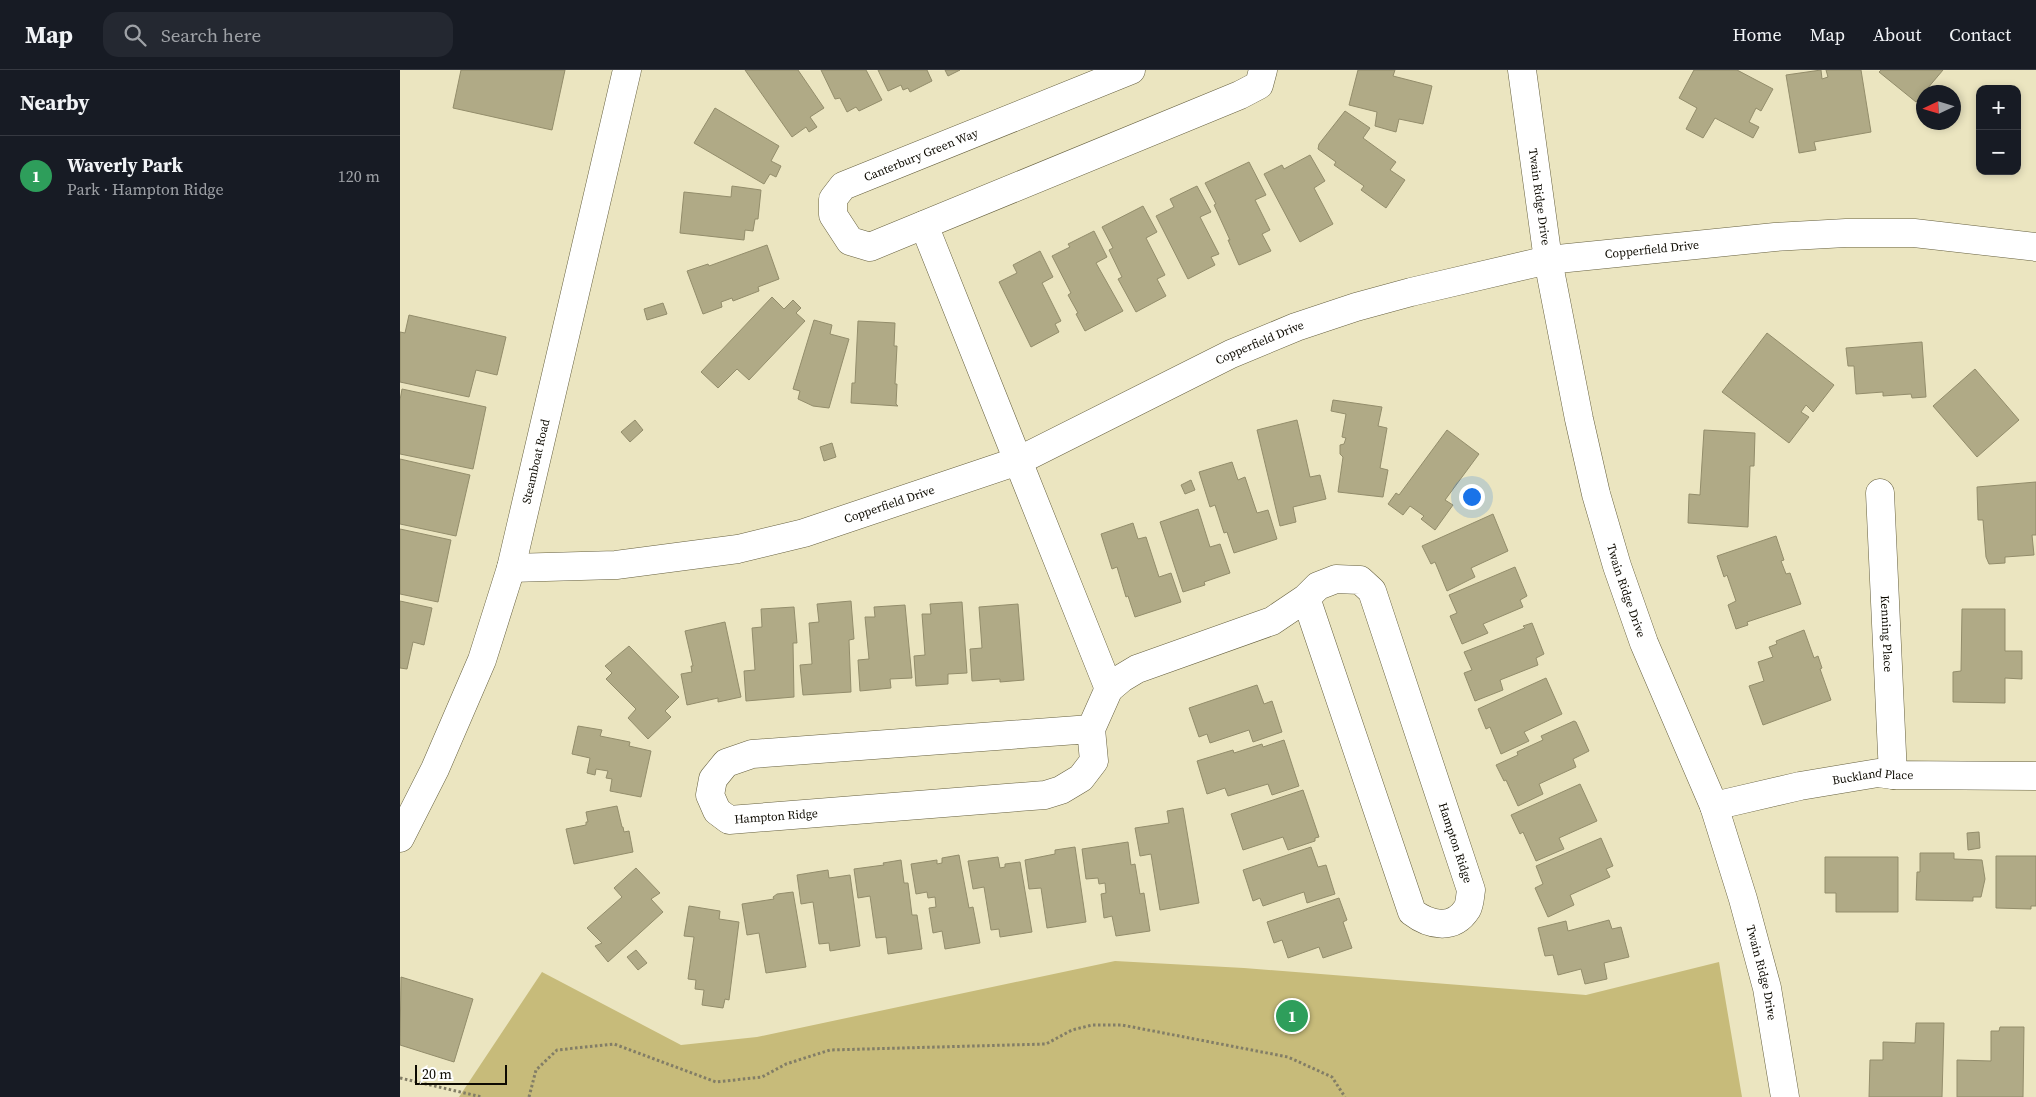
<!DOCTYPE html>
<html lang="en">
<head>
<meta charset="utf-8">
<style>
	body { margin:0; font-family:"Source Serif 4",serif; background:#242831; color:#f1f3f6 }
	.controls { position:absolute; right:15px; top:15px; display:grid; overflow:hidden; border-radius:10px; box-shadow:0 2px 8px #0003 }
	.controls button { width:45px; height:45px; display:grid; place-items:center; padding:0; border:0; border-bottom:1px solid #363941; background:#171b24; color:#f1f3f6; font:25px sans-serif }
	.compass { position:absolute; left:1516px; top:15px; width:45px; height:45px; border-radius:50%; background:#171b24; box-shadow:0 2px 8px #0003; rotate:266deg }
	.scale { position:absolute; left:15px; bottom:12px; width:92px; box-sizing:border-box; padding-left:5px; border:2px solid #0e0b02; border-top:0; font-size:14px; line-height:18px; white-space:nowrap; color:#0e0b02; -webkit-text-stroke:4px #fff; paint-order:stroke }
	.you { position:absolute; left:1071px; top:426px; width:18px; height:18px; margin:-12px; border:4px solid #fff; border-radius:50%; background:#1a73e8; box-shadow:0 0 0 8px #1a73e833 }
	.badge { display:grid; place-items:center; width:32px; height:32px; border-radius:50%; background:#407a93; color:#fff; font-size:16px; font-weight:700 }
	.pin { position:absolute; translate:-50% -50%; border:2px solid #fff; box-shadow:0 1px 5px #0006 }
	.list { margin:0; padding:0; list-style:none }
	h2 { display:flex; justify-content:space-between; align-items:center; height:65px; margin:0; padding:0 20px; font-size:21px }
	h2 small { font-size:16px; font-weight:400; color:#9ea1a6 }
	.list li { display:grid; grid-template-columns:32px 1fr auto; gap:15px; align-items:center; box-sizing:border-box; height:80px; padding:0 20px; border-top:1px solid #363941 }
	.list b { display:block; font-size:19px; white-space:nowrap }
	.list p { margin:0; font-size:16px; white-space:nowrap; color:#9ea1a6 }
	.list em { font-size:16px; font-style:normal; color:#9ea1a6 }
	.icon { flex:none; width:28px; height:28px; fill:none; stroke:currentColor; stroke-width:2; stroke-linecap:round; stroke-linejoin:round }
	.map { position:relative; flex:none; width:1636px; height:1027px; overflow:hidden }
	header { display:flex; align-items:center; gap:30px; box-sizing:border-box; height:70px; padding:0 25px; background:#171b24; border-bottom:1px solid #363941 }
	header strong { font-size:24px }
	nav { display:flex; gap:28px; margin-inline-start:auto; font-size:18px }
	.search { width:350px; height:45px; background:#242831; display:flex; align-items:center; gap:12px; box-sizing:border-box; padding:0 18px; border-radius:15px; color:#9ea1a6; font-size:19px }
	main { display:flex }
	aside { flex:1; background:#171b24 }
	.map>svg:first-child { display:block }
</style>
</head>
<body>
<header>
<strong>Map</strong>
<div class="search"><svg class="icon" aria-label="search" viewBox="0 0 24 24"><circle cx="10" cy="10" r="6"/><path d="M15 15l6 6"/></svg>Search here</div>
<nav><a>Home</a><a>Map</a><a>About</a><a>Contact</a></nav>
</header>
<main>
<aside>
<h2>Nearby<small></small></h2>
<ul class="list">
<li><span class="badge" style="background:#2e9e5b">1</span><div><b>Waverly Park</b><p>Park · Hampton Ridge</p></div><em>120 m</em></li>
</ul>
</aside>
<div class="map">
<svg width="1636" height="1027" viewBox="0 0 1636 1027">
	<rect width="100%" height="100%" fill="#ebe5c0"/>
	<polygon fill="#c7bb7a" points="715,891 844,898 1186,925 1319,892 1342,1027 59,1027 142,902 281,975 357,967"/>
	<g fill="#b0aa86" stroke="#938d6b">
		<polygon points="61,0 165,0 152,60 53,38"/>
		<polygon points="345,0 398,0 424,38 410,47 417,57 409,62 406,57 392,67"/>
		<polygon points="421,0 466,0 482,30 459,41 456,37 447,42 440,28 435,29"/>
		<polygon points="478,0 527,0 532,11 510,22 508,18 503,20 501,15 488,21"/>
		<polygon points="545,0 560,0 548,6"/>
		<polygon points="958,0 995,0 993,6 1032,16 1023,54 999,49 996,62 975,56 977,42 949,35"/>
		<polygon points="1294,0 1337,0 1373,19 1361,41 1356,38 1349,52 1359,57 1353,68 1315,48 1303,68 1286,59 1297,38 1279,28"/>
		<polygon points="1421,0 1422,9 1428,7 1426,0 1461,0 1471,62 1414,72 1416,80 1399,83 1386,5"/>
		<polygon points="1481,0 1543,0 1516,32 1479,2"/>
		<polygon points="315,38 379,76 371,91 381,96 376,107 370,104 364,114 294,73"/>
		<polygon points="945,41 970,58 963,68 996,92 990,100 1005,110 986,138 961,120 964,116 934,95 936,92 918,79 919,74"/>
		<polygon points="910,85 925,111 914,118 933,154 900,172 864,104 882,95 884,99"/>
		<polygon points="849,92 866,125 855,130 870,160 862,164 871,181 839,195 828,170 830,170 814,135 816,134 805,113"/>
		<polygon points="332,116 361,120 358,149 355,149 353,161 345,160 344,170 280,163 284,122 331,127"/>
		<polygon points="797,116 811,142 800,147 819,184 811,187 815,195 788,209 756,146 774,137 770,129"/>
		<polygon points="743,136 757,162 746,168 765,205 757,209 766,226 736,242 718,209 722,207 709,180 713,178 702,157"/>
		<polygon points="694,161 707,187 696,193 723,241 685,261 676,244 678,243 668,225 671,223 652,186 670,177 668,174"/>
		<polygon points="367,175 379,209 358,217 359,221 333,231 332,228 321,232 322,237 303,244 287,201 308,194 309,196"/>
		<polygon points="640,181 653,207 642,213 661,251 655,254 659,262 631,277 599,212 617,203 613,195"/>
		<polygon points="372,227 384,239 393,230 401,238 396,243 405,251 349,310 337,299 318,318 301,302"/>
		<polygon points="263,233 267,244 247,250 244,239"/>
		<polygon points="9,245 106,267 97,305 76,300 69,327 0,312 0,262 5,263"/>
		<polygon points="414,250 432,255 430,264 449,269 429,338 413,336 398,329 400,321 393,319"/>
		<polygon points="458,251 495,253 494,276 497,276 495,314 497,314 496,334 498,336 451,333 452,313 455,313"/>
		<polygon points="1367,263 1434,315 1413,342 1406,335 1401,342 1409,347 1389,373 1322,322"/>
		<polygon points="1522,272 1526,327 1512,328 1511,324 1483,326 1483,322 1456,324 1454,296 1448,296 1446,278"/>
		<polygon points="1575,299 1619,350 1577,387 1533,336"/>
		<polygon points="2,319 86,337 73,399 0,384 0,330"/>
		<polygon points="933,330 982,337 978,356 987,358 980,398 988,400 983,427 938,422 943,387 940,384 940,375 944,374 946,368 942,367 946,344 931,341"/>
		<polygon points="235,350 243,360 230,372 221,362"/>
		<polygon points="897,350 910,407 920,405 926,429 893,437 896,452 880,456 857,360"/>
		<polygon points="1047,360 1079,384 1045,430 1053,435 1035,460 1021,449 1024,446 1010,436 1003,445 988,434 996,423 999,425"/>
		<polygon points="1304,360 1355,363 1354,396 1350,396 1348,457 1288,453 1289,424 1300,425"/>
		<polygon points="432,373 436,387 424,391 420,377"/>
		<polygon points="0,389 70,405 56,466 0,454"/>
		<polygon points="832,392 838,410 845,407 857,443 868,440 877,469 834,483 827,462 824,463 815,435 810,437 799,402"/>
		<polygon points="791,410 795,420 785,424 781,415"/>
		<polygon points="1636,412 1636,465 1632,465 1634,485 1605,487 1605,493 1589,494 1586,487 1583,450 1578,450 1577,417"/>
		<polygon points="798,439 810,477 820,474 830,503 804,512 805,515 783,522 760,452"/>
		<polygon points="1093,444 1108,481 1071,498 1075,507 1047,521 1035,492 1031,494 1022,476"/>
		<polygon points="733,453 738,469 746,467 759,507 771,503 781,532 735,547 728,526 726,527 717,497 712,499 701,464"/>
		<polygon points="0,459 51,470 38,532 0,524"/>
		<polygon points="1376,466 1384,490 1381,491 1386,504 1390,503 1401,534 1347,552 1348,555 1336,559 1328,535 1336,531 1327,505 1324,507 1317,486"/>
		<polygon points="1115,497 1127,526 1120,530 1123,537 1083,554 1088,563 1062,574 1050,546 1057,543 1049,525"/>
		<polygon points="0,531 32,538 24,575 13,572 7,599 0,598"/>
		<polygon points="451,531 454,569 449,570 451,622 403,625 400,595 412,594 409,553 419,552 417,534"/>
		<polygon points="562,532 567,603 548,604 548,614 516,616 514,586 525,585 522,544 531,544 530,534"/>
		<polygon points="618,534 624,610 600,612 600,609 572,611 570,579 582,578 579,537"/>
		<polygon points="505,535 512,608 490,609 491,618 460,621 458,590 469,589 465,547 475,547 474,537"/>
		<polygon points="394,537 397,573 393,573 394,627 346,631 344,601 355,600 352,558 362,557 361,539"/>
		<polygon points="1562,539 1605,539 1605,581 1622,581 1622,609 1605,608 1605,633 1553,632 1553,602 1561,601"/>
		<polygon points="325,552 341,627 318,632 318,628 287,635 281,604 292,602 291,596 293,596 285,561"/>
		<polygon points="1132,553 1144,584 1136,588 1138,595 1100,610 1103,620 1075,631 1064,603 1072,600 1064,582 1125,558 1123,556"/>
		<polygon points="1404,560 1414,588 1418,586 1422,598 1420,599 1431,630 1363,655 1349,616 1364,611 1358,592 1373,587 1369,577 1377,574 1376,571"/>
		<polygon points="229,576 279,627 265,641 271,647 248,669 228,648 236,639 206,609 212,603 205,596"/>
		<polygon points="1146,608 1162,644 1124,662 1129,671 1101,684 1090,657 1086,659 1078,639"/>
		<polygon points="857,615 864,634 872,631 882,662 853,672 849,660 810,673 807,664 799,667 789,638"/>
		<polygon points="1174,651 1176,652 1189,681 1173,689 1176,697 1139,714 1143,724 1118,736 1106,710 1104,711 1096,695 1118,685 1117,682 1143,670 1141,666"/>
		<polygon points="178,656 202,660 200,666 230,672 229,676 251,681 241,727 210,721 212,709 206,708 208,701 196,699 195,705 187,703 190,688 172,684"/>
		<polygon points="884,670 899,716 872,725 868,714 828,726 825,718 807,724 797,691 833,680 834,683 862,674 863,677"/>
		<polygon points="1180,714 1197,751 1159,768 1164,779 1136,791 1123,762 1120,764 1111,745"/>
		<polygon points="903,720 919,767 915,768 915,771 888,780 883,767 843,780 831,744"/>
		<polygon points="217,736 222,757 223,757 224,762 229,761 233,782 174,794 166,759 186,755 186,752 188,752 186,742"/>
		<polygon points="783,738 799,833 760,840 751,784 740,786 735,758 769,753 767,741"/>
		<polygon points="1579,762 1580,778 1568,780 1567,763"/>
		<polygon points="1201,768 1213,796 1206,799 1210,807 1170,825 1174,835 1148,847 1135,818 1143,814 1136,796"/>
		<polygon points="728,772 731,795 735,794 740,824 744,823 750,861 716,866 712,846 704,848 701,824 706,823 705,813 699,814 698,808 686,809 682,779"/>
		<polygon points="675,777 686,852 647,858 641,818 629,819 625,790 655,784 655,780"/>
		<polygon points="911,777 918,797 926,795 935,824 907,833 904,822 863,836 860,828 853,831 843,800"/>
		<polygon points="1520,783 1554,783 1554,789 1582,790 1585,809 1581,827 1573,827 1573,831 1516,830 1517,802 1520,802"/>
		<polygon points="559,785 569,838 573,837 580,873 545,879 542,861 533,863 529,838 536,837 535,827 528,828 527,822 516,824 511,794 537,790 537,794 542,793 542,788"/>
		<polygon points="1596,786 1636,786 1636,836 1631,836 1631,839 1596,838"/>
		<polygon points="598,787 600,798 605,797 605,794 620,792 632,862 600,867 599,859 591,860 584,817 573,819 568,791"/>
		<polygon points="1425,787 1498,787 1498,842 1436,842 1436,823 1425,823"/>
		<polygon points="501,790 504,813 508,813 512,845 517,845 522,879 488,884 486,867 476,868 470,826 458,828 454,799 484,795 483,793"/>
		<polygon points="236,798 260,823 251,829 263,842 208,892 195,876 202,873 187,858 222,827 214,818"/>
		<polygon points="428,800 429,808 450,805 460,876 430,881 429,873 419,874 413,832 401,834 397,805"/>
		<polygon points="393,822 406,897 366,903 359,863 347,865 342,834 374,829 373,827 377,824"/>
		<polygon points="939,828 947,850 943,852 952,878 923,888 919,877 888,888 882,870 874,873 867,852"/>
		<polygon points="289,836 320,841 319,849 339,852 329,930 325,929 323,938 302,935 304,920 295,919 296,910 288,909 294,867 284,866"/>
		<polygon points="1209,850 1212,859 1221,857 1229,887 1204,893 1207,909 1185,914 1181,899 1158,905 1153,885 1145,886 1138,858 1166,851 1168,861"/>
		<polygon points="236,880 247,893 238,900 227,887"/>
		<polygon points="1,907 73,929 54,992 0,975"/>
		<polygon points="1516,953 1544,953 1542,1027 1469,1027 1470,990 1483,990 1483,972 1515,973"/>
		<polygon points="1600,957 1624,957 1623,1027 1557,1027 1557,990 1591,991 1591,961 1599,961"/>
	</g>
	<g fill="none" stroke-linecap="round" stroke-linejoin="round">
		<g stroke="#66603f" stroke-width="29">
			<g id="minor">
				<polyline points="731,0 443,116 433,129 433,145 450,171 470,177 840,25 859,15 863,0"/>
				<path id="s1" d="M1122,0L1148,190L1179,349L1196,424L1217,496L1244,573L1314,736L1343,829L1367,918L1385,1027"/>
				<polyline points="524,155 709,619"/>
				<path id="s2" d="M1480,423L1493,705"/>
				<path id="s3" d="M111,498L216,495L338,479L404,463L618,391L831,284L896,257L956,237L1011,222L1148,190L1375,167L1446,163H1514L1636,177"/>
				<path id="s4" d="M691,659L352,684L326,693L313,709L310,725L317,741L329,750L645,725L661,720L681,708L694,691L691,659L707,623L709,619L722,608L737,599L872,551L906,528L918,516L936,509L960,510L972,521L1071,820C1070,826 1070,834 1067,839C1053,861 1029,855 1012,842L906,528"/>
				<path id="s5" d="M1314,736L1400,716L1478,703L1493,705L1636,706"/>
				<path id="s6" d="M0,768L35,699L82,590L111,498L227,0"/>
			</g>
		</g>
		<g stroke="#827d66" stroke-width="3" stroke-dasharray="2.5 2.5" stroke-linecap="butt">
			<polyline points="0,1008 82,1027"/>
			<polyline points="129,1027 136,1000 157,980 214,974 316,1012 362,1007 386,994 430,980 646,974 672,960 692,955 722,955 888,987 932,1007 945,1027"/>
		</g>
		<use href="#minor" stroke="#fff" stroke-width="28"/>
	</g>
	<g text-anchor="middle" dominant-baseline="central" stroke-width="4" stroke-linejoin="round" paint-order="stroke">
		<g font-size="12" fill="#0e0b02" stroke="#fff">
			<text transform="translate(521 85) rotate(-22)">Canterbury Green Way</text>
			<text stroke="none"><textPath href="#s1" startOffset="128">Twain Ridge Drive</textPath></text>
			<text stroke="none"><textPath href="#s3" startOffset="1196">Copperfield Drive</textPath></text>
			<text stroke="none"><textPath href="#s3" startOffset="791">Copperfield Drive</textPath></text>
			<text stroke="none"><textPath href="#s6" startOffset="402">Steamboat Road</textPath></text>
			<text stroke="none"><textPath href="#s3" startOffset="386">Copperfield Drive</textPath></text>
			<text stroke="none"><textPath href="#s1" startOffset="532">Twain Ridge Drive</textPath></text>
			<text stroke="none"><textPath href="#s2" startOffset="141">Kenning Place</textPath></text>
			<text stroke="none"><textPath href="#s5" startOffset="162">Buckland Place</textPath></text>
			<text stroke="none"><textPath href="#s4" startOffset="484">Hampton Ridge</textPath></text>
			<text stroke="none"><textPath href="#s4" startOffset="1452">Hampton Ridge</textPath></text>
			<text stroke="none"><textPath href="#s1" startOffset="938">Twain Ridge Drive</textPath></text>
		</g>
	</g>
</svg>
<div class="controls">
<button>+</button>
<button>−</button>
</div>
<svg class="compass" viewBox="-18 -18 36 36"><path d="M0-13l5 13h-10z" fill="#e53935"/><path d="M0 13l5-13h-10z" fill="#9ea1a6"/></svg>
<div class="scale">20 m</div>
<div class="you"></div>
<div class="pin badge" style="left:892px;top:946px;background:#2e9e5b">1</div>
</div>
</main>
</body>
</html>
